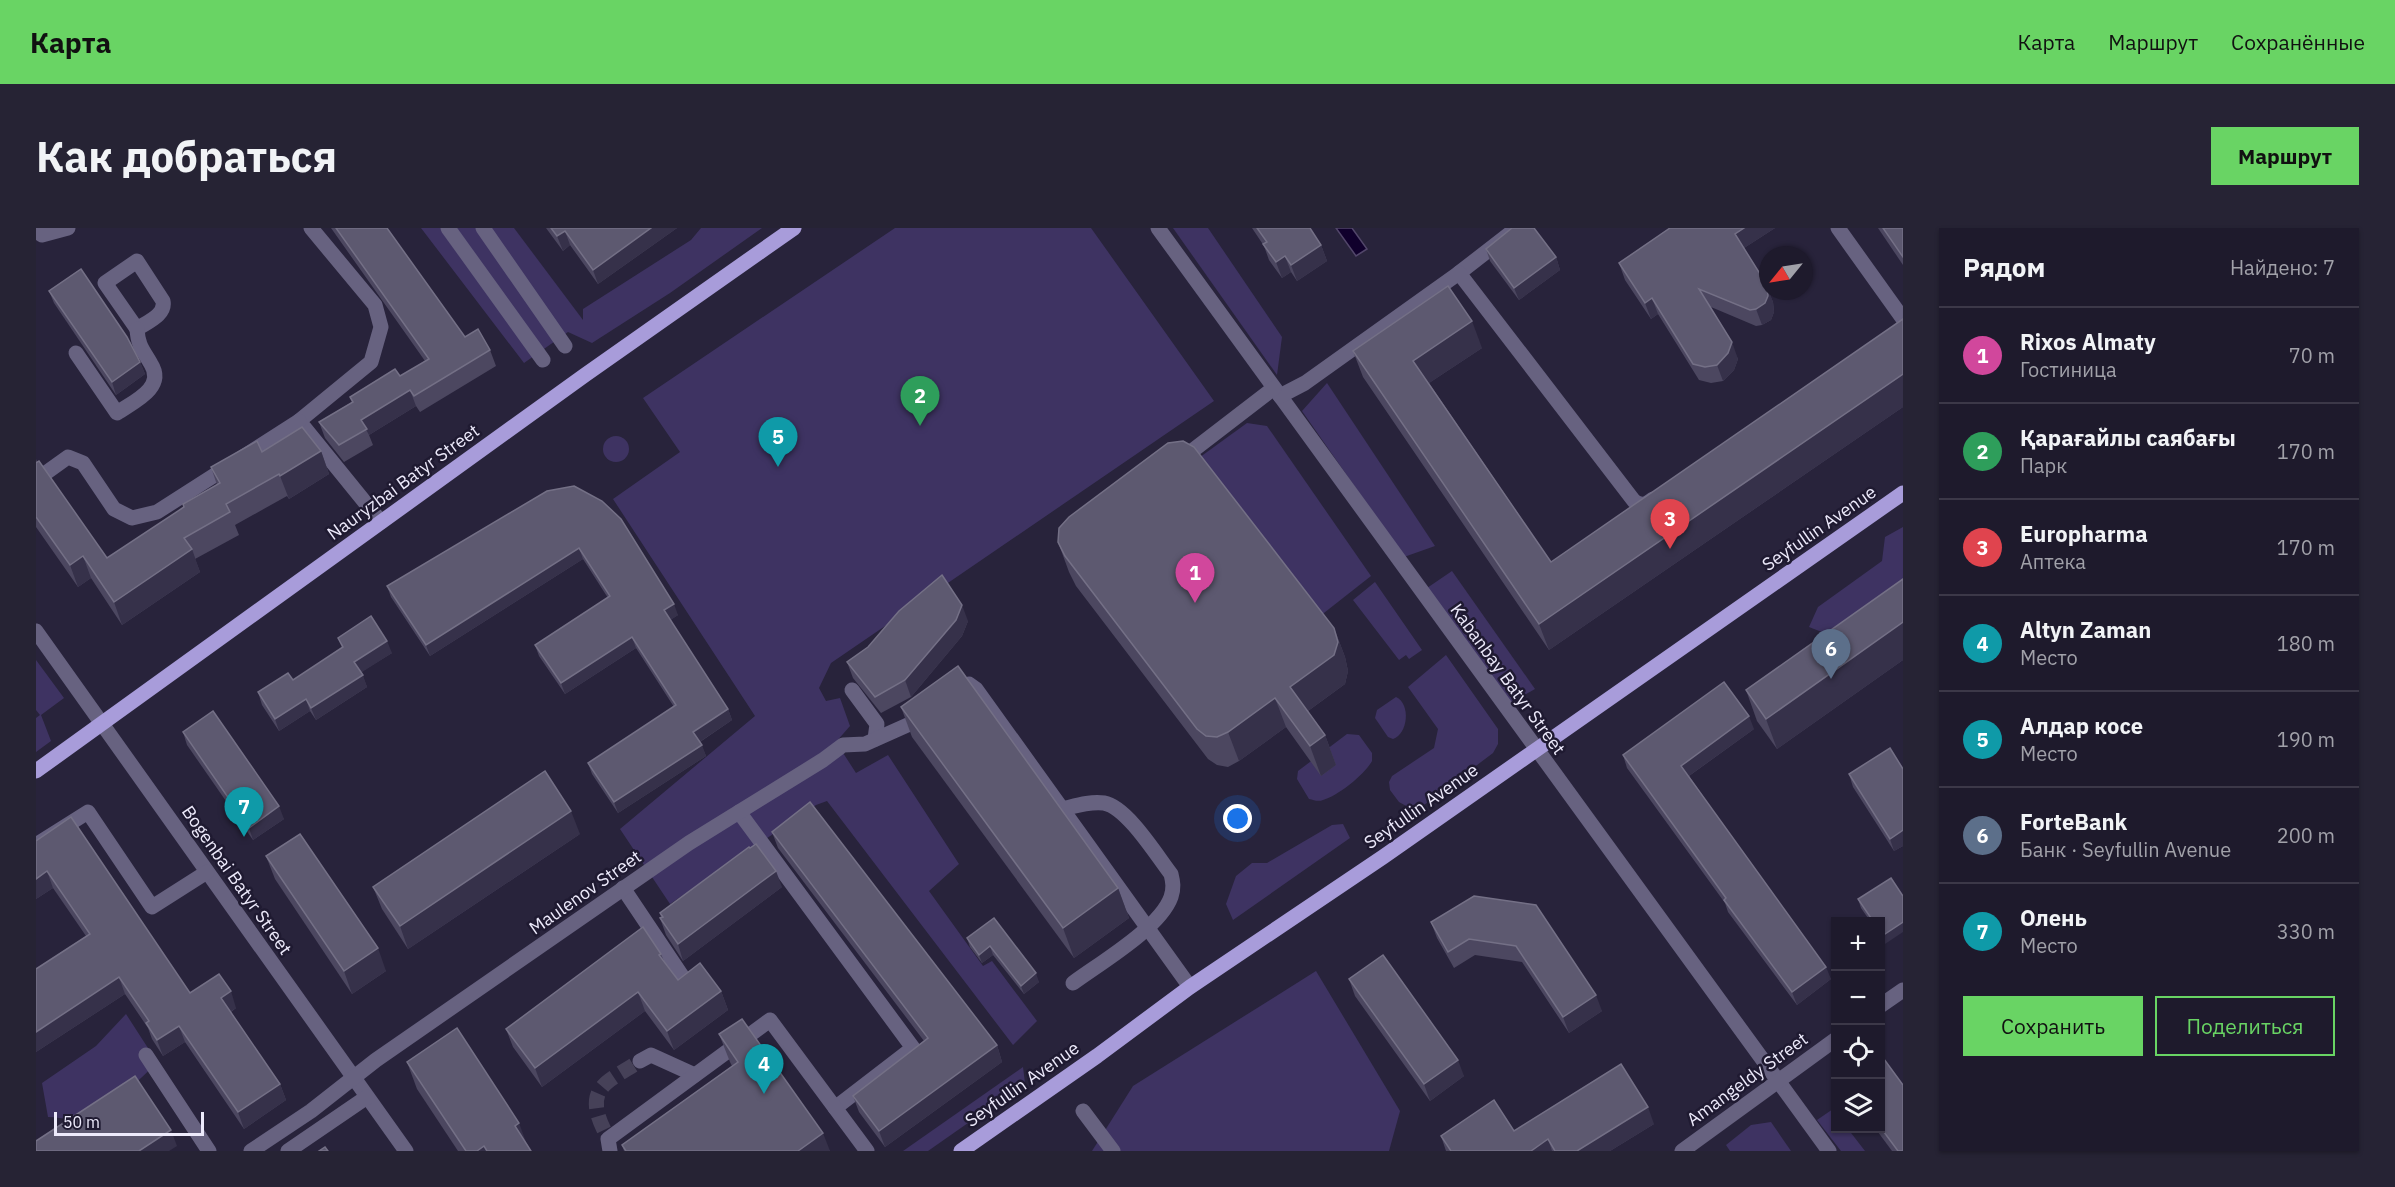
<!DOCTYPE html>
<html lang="ru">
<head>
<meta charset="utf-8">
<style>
	body { margin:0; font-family:"IBM Plex Sans",sans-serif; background:#262334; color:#f1f3f6 }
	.controls { position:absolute; right:18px; bottom:18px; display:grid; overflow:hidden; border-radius:0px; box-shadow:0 2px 4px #0004 }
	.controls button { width:54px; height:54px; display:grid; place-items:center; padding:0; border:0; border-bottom:2px solid #3c3848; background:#1e1a2c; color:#f1f3f6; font:30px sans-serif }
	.compass { position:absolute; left:1723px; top:18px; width:54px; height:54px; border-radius:50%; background:#1e1a2c; box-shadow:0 2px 4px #0004; rotate:240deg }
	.scale { position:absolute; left:18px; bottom:15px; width:150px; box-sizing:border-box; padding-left:6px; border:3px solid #edeafb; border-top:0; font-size:16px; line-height:21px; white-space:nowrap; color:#edeafb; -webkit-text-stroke:4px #1f1a31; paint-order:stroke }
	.you { position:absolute; left:1202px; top:591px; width:21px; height:21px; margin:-15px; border:4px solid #fff; border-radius:50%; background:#1a73e8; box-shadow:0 0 0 9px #1a73e833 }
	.badge { display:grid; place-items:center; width:39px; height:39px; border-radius:50%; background:#69d464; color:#fff; font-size:20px; font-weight:700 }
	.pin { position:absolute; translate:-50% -50px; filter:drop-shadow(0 2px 3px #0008) }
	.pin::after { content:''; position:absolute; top:32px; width:21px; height:18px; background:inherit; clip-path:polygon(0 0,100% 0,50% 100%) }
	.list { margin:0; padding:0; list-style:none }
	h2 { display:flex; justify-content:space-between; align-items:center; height:78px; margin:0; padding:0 24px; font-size:26px }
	h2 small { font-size:20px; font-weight:400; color:#a1a1a9 }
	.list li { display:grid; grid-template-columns:39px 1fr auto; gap:18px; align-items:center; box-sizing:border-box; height:96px; padding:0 24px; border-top:2px solid #3c3848 }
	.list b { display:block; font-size:22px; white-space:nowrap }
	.list p { margin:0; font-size:20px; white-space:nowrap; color:#a1a1a9 }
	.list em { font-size:20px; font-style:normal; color:#a1a1a9 }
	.actions { display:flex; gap:12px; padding:18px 24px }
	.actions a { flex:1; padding:14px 0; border:2px solid #69d464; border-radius:0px; text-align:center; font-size:21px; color:#69d464 }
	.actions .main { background:#69d464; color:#111 }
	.icon { flex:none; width:33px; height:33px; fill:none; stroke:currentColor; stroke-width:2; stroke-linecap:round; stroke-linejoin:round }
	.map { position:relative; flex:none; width:1867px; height:923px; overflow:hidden; border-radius:0px }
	header { display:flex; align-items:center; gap:36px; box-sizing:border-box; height:84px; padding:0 30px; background:#69d464; color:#111 }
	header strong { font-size:28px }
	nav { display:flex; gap:33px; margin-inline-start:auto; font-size:21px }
	.intro { display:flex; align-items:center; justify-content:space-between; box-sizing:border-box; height:144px; padding:0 36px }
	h1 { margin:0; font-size:42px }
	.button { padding:15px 27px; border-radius:0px; background:#69d464; color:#111; font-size:21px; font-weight:700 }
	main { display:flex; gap:36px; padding:0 36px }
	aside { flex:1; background:#1e1a2c; border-radius:0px; box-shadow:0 2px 4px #0004 }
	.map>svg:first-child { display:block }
</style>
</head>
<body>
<header>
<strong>Карта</strong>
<nav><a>Карта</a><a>Маршрут</a><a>Сохранённые</a></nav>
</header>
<div class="intro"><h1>Как добраться</h1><a class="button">Маршрут</a></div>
<main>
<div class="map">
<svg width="1867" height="923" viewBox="0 0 1867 923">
	<rect width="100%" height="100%" fill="#28233b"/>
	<g fill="#3e3362">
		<polygon points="385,0 478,0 547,92 547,81 655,12 665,0 726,0 634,65 556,115 532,104 488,135"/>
		<polygon points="859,0 1055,0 1178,173 795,435 783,460 790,473 804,470 814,498 800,514 820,545 852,527 923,636 893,663 947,738 956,733 1001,793 977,817 791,573 780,577 634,676 584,601 719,488 577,271 644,224 607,170"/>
		<polygon points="1137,0 1172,0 1246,109 1241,147"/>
		<polygon points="1291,155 1399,318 1368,329 1266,183"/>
		<polygon points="1211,195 1231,198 1335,348 1279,392 1160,232"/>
		<circle cx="580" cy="221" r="13"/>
		<polygon points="1867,299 1867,389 1824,419 1773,399 1782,379 1846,333 1849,309"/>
		<polygon points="1416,343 1499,461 1474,475 1391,360"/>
		<polygon points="1339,354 1386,422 1373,431 1370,427 1363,432 1317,372"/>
		<polygon points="1410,427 1462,501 1462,516 1457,525 1388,577 1372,579 1363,574 1354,562 1353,554 1356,548 1398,520 1402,501 1372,459"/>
		<polygon points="0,432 28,470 5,487 15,513 0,524 0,490 4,487 0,482"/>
		<path d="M1360,469C1375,476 1372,506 1357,511L1352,509L1339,490L1341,482Z"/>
		<path d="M1311,506L1323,507L1336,525V533C1329,546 1302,568 1287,572C1282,574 1278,572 1273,571L1261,551L1262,543Z"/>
		<polygon points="1307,596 1314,610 1197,692 1190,676 1200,648 1216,635 1231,635 1296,597"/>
		<polygon points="1280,743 1364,883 1353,923 1056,923 1097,858"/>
		<path d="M90,786L121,834C102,855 64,887 35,891C28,891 19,889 12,889L6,855L60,818Z"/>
		<polygon points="987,839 989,855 892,923 867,923"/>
		<polygon points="1797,881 1799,884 1800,900 1812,901 1829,923 1805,923 1781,892"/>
		<polygon points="1735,894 1755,923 1694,923 1690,917 1715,897"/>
	</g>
	<polygon fill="#10002c" stroke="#52466a" stroke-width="1.5" points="1300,0 1316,0 1331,21 1320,28"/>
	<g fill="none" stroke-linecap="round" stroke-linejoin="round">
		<path stroke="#464158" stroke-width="15" stroke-dasharray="15 8" stroke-linecap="butt" d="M568,902C547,859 572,854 604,833"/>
		<g stroke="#676280" stroke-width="15">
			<polyline points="275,0 339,77 345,99 335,134 263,193 345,294"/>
			<polyline points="412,0 507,132"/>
			<polyline points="447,0 529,118"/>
			<polyline points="1122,0 1793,923"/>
			<polyline points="1802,0 1867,91"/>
			<polyline points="0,3 6,7 32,0"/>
			<path d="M101,33L127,73C130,87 111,94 101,101L69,55Z"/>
			<polyline points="1423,45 1481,0"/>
			<path d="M40,125L81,185C97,174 130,160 115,136C107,122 102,118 101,101"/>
			<path d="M1244,168L1269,155L1423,45L1598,273C1606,278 1609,277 1617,271"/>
			<polyline points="1143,233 1238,160"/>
			<polyline points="0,252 32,229 47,235 78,281 96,290 121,284 263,193"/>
			<polyline points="0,403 370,923"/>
			<polyline points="816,462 841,496 839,511"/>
			<polyline points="920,463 933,456 940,461 1154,759"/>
			<path d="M1026,581C1039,578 1054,573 1068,575C1091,579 1121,628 1135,646C1137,654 1138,660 1135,669C1124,700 1064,735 1037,755"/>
			<polyline points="703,584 877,820 799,880"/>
			<polyline points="0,617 52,584 116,679 171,644"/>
			<polyline points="587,660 648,751"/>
			<polyline points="1844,778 1867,762"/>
			<polyline points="110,827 173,923"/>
			<polyline points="604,833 615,827 659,847"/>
			<polyline points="1047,883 1077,923"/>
			<polyline points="215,923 275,883 340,832 653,615 787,532 807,517 829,516 876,495 888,486"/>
			<polyline points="252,923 331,869"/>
			<polyline points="574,923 572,911 734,792 831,923"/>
			<polyline points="1646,923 1800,811"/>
		</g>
		<g stroke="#a89cda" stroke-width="15">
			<polyline points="0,543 549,147 758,0"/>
			<polyline points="925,923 1061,828 1154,759 1347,629 1867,265"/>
		</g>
	</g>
	<g fill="#4c4760">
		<polygon points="295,0 351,0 429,109 454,122 460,138 384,184 380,178 333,207 337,217 308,234 289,210 283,194 316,174 314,169 364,148 389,133"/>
		<polygon points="510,0 641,0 562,56 534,17 527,23"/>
		<polygon points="1216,0 1274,0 1285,17 1291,33 1261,53 1255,44 1246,50 1233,32 1228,18"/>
		<polygon points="1634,0 1739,0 1708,20 1731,57 1732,63 1737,74 1738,84 1735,92 1726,97 1720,98 1675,79 1702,131 1698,142 1687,153 1675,155 1663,152 1622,86 1615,91 1589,52 1583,35"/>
		<polygon points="1842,0 1867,0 1867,37"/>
		<polygon points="1450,21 1520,29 1524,42 1483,72 1454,33"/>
		<polygon points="13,63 104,134 109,146 80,167 18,75"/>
		<polygon points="1867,91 1867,179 1513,422 1327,149 1317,123 1446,120 1393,155 1515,334"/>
		<polygon points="285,223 293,246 253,271 251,268 199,297 203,307 159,331 164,344 86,397 55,350 42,359 0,299 0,231 1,234 71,330 181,257 175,239 226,224"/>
		<polygon points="511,263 642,387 634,392 692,481 696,492 664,514 670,528 582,585 556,546 552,535 638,479 600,420 529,466 503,428 499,417 572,370 547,331 394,428 355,369 351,358"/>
		<polygon points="1022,314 1298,400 1309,429 1312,443 1309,456 1272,483 1289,507 1300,537 1285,548 1250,499 1203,533 1192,539 1181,537 1172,531 1040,358 1033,344"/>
		<polygon points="1867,351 1867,432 1741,521 1721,493 1710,462"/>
		<polygon points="932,393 926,408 875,469 845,485 817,450 811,434"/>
		<polygon points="302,410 356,425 325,444 331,459 280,492 274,483 243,503 226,477 222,464 257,452 306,420"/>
		<polygon points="865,479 1082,660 1093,690 1038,730 876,509"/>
		<polygon points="1718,501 1653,548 1795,751 1761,777 1692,684 1689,675 1591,540 1587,527"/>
		<polygon points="147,504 248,591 217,612 151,517"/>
		<polygon points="1867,541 1867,618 1858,623 1817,559 1813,546"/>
		<polygon points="736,604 961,817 966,834 849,919 823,884 817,868 888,813 742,620"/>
		<polygon points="544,606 372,721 346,681 337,659"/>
		<polygon points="0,613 154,765 200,780 195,784 244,856 250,872 208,901 149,814 127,828 116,811 112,800 89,766 0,824 0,741 50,708 17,660 0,671"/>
		<polygon points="230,628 350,743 316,766 239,651"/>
		<polygon points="1855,650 1849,716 1845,710 1845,693 1834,693 1825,680 1822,671"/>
		<polygon points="746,659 647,733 630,707 624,690 625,690 624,685"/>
		<polygon points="1438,668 1566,783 1533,805 1486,734 1439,727 1418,740 1401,710 1395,694"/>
		<polygon points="958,690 1003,754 988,766 957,727 946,735 934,719 931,710"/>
		<polygon points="625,726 628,733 642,752 685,763 692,782 638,822 609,783 506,859 477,819 470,801"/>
		<polygon points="1313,751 1428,848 1394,873 1319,768"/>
		<polygon points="683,806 794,923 588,923 586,917 696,838 694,834"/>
		<polygon points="371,834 491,916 495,923 422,923 381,861"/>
		<polygon points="1618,896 1574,923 1410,923 1405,908"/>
		<polygon points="1839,900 1845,900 1867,923 1856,923"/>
	</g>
	<g fill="#36314a">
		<polygon points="615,0 641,0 562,56 557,42"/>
		<polygon points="1708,0 1739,0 1705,22 1699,6"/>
		<polygon points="529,3 534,17 527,23 521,8"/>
		<polygon points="1285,17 1291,33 1261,53 1255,37"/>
		<polygon points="1249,28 1255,44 1246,50 1240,34"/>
		<polygon points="1520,29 1524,42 1483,72 1478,60"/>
		<polygon points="1731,57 1732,63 1733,63 1737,74 1738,84 1735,92 1726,97 1720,81"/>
		<polygon points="1616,70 1622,86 1615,91 1609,75"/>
		<polygon points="1436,93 1446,120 1387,159 1377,133"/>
		<polygon points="1696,114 1702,131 1698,142 1687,153 1681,137"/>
		<polygon points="104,134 109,146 80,167 76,154"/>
		<polygon points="1867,146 1867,179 1513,422 1503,396"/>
		<polygon points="374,162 380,178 333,207 325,192"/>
		<polygon points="285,223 293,246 253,271 244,248"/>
		<polygon points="543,320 547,331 394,428 390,417"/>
		<polygon points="156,321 164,344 86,397 78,374"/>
		<polygon points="47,328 55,350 42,359 34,337"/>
		<polygon points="638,376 642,387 632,394 628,382"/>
		<polygon points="926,377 932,393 926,408 875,469 869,452"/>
		<polygon points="1867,394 1867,432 1741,521 1730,491"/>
		<polygon points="1298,400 1309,429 1312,443 1309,456 1265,488 1254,459"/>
		<polygon points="596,409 600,420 529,466 525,455"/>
		<polygon points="351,413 356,425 323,446 318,434"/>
		<polygon points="327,447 331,459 280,492 275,480"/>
		<polygon points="1239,470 1250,499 1203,533 1192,504"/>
		<polygon points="270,471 274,483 243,503 239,491"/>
		<polygon points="692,481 696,492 662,515 657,504"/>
		<polygon points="1713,488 1718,501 1650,550 1645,538"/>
		<polygon points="1289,507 1300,537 1285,548 1274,518"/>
		<polygon points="666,517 670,528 582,585 578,574"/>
		<polygon points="243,578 248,591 217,612 213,600"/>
		<polygon points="535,583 544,606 372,721 364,698"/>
		<polygon points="1867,602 1867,618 1858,623 1854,611"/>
		<polygon points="11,643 17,660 0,671 0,651"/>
		<polygon points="740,643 746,659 647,733 642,716"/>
		<polygon points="1082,660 1093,690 1038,730 1027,700"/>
		<polygon points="1867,694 1867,704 1849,716 1846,708"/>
		<polygon points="954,718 957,727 946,735 943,727"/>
		<polygon points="342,720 350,743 316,766 308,743"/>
		<polygon points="1790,739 1795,751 1761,777 1756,764"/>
		<polygon points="1000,745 1003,754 988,766 985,758"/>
		<polygon points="83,749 89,766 0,824 0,804"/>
		<polygon points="195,763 200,780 191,786 185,770"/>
		<polygon points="685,763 692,782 638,822 631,803"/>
		<polygon points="602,764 609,783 506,859 499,840"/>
		<polygon points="1560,767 1566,783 1533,805 1527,789"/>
		<polygon points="143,798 149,814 127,828 121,812"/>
		<polygon points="961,817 966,834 849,919 843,903"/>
		<polygon points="1422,832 1428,848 1394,873 1388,856"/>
		<polygon points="244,856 250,872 208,901 202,884"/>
		<polygon points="1612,879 1618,896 1574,923 1541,923"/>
		<polygon points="483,895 493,922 479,898"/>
		<polygon points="135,902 141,918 133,923 103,923"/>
		<polygon points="787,905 794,923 762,923"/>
		<polygon points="1512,911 1516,923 1495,923"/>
		<polygon points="448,918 450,923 441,923"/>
	</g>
	<g fill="#5d5970" stroke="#747086" stroke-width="1.5">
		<polygon points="300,0 351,0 429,109 442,101 454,122 378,168 374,162 325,192 331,201 303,217 283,194 317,174 314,169 359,141 364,148 393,131"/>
		<polygon points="515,0 615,0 557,42 529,3 521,8"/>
		<polygon points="1221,0 1274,0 1285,17 1255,37 1249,28 1240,34 1227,16 1231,14"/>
		<polygon points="1476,0 1498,0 1520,29 1478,60 1450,21"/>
		<polygon points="1634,0 1708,0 1699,6 1731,57 1732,68 1729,75 1720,81 1714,82 1663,61 1696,114 1692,125 1681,137 1669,139 1657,136 1616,70 1609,75 1583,35"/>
		<polygon points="1847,0 1867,0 1867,29"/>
		<polygon points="45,41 91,109 104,134 76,154 13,63"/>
		<polygon points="1412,58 1436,93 1377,133 1515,334 1867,91 1867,146 1503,396 1317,123"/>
		<polygon points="266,199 285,223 244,248 243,246 190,276 194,284 148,310 156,321 78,374 47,328 34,337 0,289 0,235 3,233 71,330 148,279 147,276 184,255 175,239 221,213 226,224"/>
		<polygon points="1147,213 1158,219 1298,400 1302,414 1298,427 1254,459 1289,507 1274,518 1239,470 1192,504 1181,509 1170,508 1161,501 1029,328 1022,314 1023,300 1033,289 1132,215"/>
		<polygon points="538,258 566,273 585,291 638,376 628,382 692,481 657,504 666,517 578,574 552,535 640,477 596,409 525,455 499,417 574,368 543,320 390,417 351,358 511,263"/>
		<polygon points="906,347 926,377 920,392 869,452 839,469 811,434 832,419 863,383"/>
		<polygon points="1867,351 1867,394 1730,491 1710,462"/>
		<polygon points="335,388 351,413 318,434 327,447 275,480 270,471 239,491 222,464 252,445 257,452 307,419 302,410"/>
		<polygon points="922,438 1082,660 1027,700 865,479"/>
		<polygon points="1688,454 1713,488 1645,538 1790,739 1756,764 1688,672 1690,670 1587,527"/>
		<polygon points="177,483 243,578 213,600 147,504"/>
		<polygon points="1854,520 1867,541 1867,602 1854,611 1813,546"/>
		<polygon points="509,543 535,583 364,698 337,659"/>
		<polygon points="774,574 961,817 843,903 817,868 892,810 736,604"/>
		<polygon points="35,589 154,765 183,746 195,763 185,770 244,856 202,884 143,798 121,812 110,795 113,793 83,749 0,804 0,741 54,706 11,643 0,651 0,613"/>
		<polygon points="264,606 342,720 308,743 230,628"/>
		<polygon points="720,616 740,643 642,716 624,690 627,689 624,685 713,619 714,620"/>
		<polygon points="1855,650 1867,668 1867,694 1846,708 1845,706 1845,693 1837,693 1822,671"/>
		<polygon points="1438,668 1500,677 1560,767 1527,789 1480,718 1433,711 1412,724 1395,694"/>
		<polygon points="958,690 1000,745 985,758 954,718 943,727 931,710"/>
		<polygon points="607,699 625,726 623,727 642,752 664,735 685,763 631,803 602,764 499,840 470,801"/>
		<polygon points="1347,727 1422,832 1388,856 1313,751"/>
		<polygon points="706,791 787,905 762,923 590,923 586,917 702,834 683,806"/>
		<polygon points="421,800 483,895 479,898 495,923 451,923 448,918 441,923 430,923 371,834"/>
		<polygon points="1845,827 1867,857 1867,923 1862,923 1845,900"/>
		<polygon points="1585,836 1612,879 1541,923 1519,923 1512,911 1495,923 1415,923 1405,908 1458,872 1478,903"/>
		<polygon points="99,848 135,902 103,923 0,923 0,913"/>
		<polygon points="289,919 292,923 283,923"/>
	</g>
	<g text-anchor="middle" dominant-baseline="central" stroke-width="5" stroke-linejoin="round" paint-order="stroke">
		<g font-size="18" fill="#edeafb" stroke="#1f1a31">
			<text transform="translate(367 254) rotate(-36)">Nauryzbai Batyr Street</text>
			<text transform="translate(1783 300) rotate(-35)">Seyfullin Avenue</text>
			<text transform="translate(1472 451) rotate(54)">Kabanbay Batyr Street</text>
			<text transform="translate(1385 578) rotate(-35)">Seyfullin Avenue</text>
			<text transform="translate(201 652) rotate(55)">Bogenbai Batyr Street</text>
			<text transform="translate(549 664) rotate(-35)">Maulenov Street</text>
			<text transform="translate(1711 851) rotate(-36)">Amangeldy Street</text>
			<text transform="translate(986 856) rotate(-35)">Seyfullin Avenue</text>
		</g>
	</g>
</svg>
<div class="controls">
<button>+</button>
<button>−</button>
<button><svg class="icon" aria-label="locate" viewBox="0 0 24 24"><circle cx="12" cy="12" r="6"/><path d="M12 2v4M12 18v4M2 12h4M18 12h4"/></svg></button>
<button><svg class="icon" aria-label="layers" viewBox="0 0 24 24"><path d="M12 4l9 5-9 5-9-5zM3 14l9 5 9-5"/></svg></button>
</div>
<svg class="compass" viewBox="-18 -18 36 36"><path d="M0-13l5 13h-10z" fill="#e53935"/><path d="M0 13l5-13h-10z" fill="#a1a1a9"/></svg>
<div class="scale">50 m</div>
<div class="you"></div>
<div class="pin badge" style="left:1159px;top:375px;background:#d1479c">1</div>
<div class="pin badge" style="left:884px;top:198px;background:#2e9e5b">2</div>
<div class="pin badge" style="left:1634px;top:321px;background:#e0444e">3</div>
<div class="pin badge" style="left:728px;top:866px;background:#0f9aa8">4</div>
<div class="pin badge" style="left:742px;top:239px;background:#0f9aa8">5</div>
<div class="pin badge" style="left:1795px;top:451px;background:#5c6f8a">6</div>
<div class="pin badge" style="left:208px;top:609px;background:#0f9aa8">7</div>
</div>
<aside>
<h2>Рядом<small>Найдено: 7</small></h2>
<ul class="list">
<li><span class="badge" style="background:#d1479c">1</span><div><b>Rixos Almaty</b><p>Гостиница</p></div><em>70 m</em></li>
<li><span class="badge" style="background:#2e9e5b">2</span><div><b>Қарағайлы саябағы</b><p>Парк</p></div><em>170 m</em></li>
<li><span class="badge" style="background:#e0444e">3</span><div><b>Europharma</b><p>Аптека</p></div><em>170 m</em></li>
<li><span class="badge" style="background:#0f9aa8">4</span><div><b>Altyn Zaman</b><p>Место</p></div><em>180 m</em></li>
<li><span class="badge" style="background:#0f9aa8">5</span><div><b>Алдар косе</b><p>Место</p></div><em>190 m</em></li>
<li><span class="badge" style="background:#5c6f8a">6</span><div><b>ForteBank</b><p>Банк · Seyfullin Avenue</p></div><em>200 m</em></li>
<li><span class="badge" style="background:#0f9aa8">7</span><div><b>Олень</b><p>Место</p></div><em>330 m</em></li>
</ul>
<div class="actions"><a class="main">Сохранить</a><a>Поделиться</a></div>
</aside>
</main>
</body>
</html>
